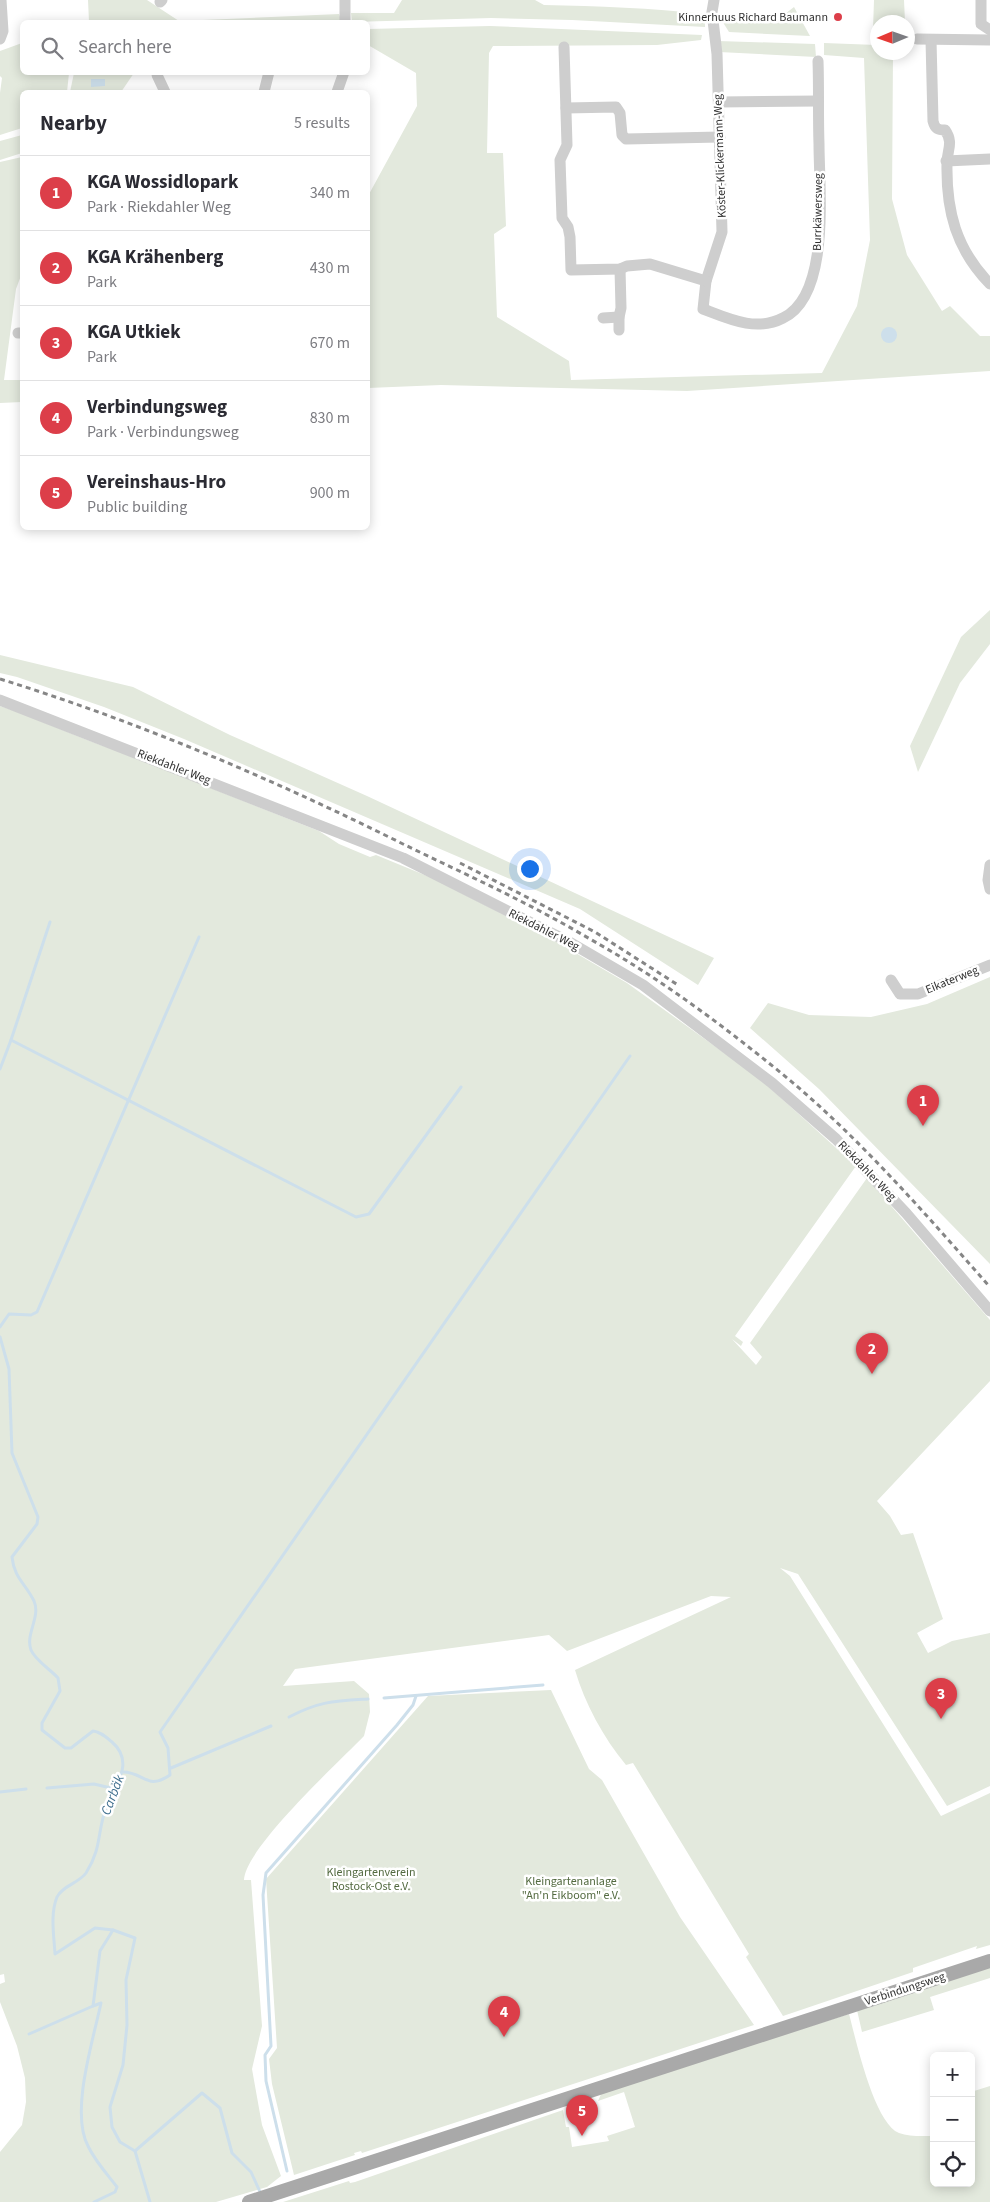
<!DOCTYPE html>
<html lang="en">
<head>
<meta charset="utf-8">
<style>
	body { margin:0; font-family:"Source Sans 3",sans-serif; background:#f7f7f7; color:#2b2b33 }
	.controls { position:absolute; right:15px; bottom:15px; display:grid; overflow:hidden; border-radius:8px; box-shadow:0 2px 12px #0003 }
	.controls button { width:45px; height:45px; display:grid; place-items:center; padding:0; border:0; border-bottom:1px solid #e1e1e2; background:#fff; color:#2b2b33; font:25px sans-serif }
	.compass { position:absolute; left:870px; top:15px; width:45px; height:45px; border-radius:50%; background:#fff; box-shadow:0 2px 12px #0003; rotate:268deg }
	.you { position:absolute; left:529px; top:868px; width:18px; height:18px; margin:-12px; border:4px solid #fff; border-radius:50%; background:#1a73e8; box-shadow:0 0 0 8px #1a73e833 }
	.badge { display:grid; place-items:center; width:32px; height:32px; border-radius:50%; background:#dc3e49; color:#fff; font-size:16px; font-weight:700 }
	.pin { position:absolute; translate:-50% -41px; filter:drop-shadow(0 1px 2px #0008) }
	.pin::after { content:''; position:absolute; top:26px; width:18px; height:15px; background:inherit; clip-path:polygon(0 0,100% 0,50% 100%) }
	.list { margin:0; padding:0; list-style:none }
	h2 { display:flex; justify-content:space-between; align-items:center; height:65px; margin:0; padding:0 20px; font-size:21px }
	h2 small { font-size:16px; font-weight:400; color:#7c7c81 }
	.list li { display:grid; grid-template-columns:32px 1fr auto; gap:15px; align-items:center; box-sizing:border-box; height:75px; padding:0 20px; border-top:1px solid #e1e1e2 }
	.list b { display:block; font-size:19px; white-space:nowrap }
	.list p { margin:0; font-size:16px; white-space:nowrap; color:#7c7c81 }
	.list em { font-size:16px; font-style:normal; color:#7c7c81 }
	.icon { flex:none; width:28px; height:28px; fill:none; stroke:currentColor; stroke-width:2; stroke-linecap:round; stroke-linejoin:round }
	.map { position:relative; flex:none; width:990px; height:2202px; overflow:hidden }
	.search { position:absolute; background:#fff; box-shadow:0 2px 12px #0003; left:20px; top:20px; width:350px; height:55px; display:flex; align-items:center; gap:12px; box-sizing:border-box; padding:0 18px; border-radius:8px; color:#7c7c81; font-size:19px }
	.panel { position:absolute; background:#fff; box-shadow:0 2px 12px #0003; left:20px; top:90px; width:350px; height:440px; border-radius:8px }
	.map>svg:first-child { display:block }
</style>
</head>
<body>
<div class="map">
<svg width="990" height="2202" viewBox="0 0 990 2202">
	<rect width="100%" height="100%" fill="#fff"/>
	<g fill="#e3e9dd">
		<polygon points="88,0 147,0 179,21 339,14 342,22 89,22"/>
		<path d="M402,0H535L544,5C598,6 651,8 705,14V27L572,20L491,18L352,22L351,13H394Z"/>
		<polygon points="874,0 904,0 905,22 878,22 877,29 873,29"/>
		<polygon points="794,7 810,36 729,32 719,16 781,17"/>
		<polygon points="490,26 702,35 701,40 657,45 493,46 489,53 487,153 503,153 506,226 494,234 497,317 569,361 571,380 822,373 857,306 870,240 864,58 824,55 824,43 877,45 878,52 893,53 892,199 907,255 942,311 950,306 980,336 990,336 990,371 687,391 441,385 368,388 368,196 417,106 416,73 368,45 368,29"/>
		<polygon points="718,41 815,44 816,57 719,52"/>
		<polygon points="22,43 22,72 69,73 67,92 22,92 22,128 0,135 0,93 2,78 0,76 0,51"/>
		<polygon points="74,73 134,73 121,92 70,92"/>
		<polygon points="22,135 22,153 0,160 0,141"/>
		<polygon points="22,157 22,273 16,289 4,380 22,380 22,402 0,403 0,162"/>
		<polygon points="990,610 990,644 960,683 918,772 910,746 961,637"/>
		<polygon points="0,655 133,687 230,735 367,796 714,958 698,985 580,909 184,739 104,707 17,677 0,673"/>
		<path d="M0,706C39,719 76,737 115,750L319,831L339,844L370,857L376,855L432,878L555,941L627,983L759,1078L856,1166L735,1336L743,1342L741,1346L732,1339L756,1365L762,1357L750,1343L867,1178L990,1320V1381L877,1501L890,1516L901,1535L913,1533L943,1619L917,1633L928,1653L952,1641L990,1633V1786L947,1806L798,1574L780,1568L790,1576L941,1816L990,1793V1945L976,1949L977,1946L913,1968V1972L783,2016L746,1957L749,1954L633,1763L626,1765C603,1737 585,1704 575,1670L731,1597L711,1596L567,1651L549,1635L295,1669L283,1686L354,1681L369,1694L370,1712L364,1736C339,1762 245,1848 244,1880H251L262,2026L252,2069L262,2125L281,2176L267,2187L216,2202H0V2152L22,2125L26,2102L25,2078L17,2046L0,2002V1984L5,1982L4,1974L0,1975Z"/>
		<polygon points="990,977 990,1264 819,1089 750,1028 768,1003 809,1015 871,1017 927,1004"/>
		<polygon points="551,1690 589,1769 602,1780 680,1917 754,2025 362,2153 361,2151 354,2153 355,2155 294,2175 272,2084 269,2059 277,2048 266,1879 428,1696"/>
		<polygon points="990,1967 990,1978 930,1997 934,2010 862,2032 857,2010"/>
		<path d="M849,2014C856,2040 874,2123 899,2133C909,2137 923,2136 934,2136V2183H971V2092L990,2086V2202H283L349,2181L350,2183L355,2182L563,2110L566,2127H569L572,2147L609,2141L607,2136L635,2127L624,2092L598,2101L602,2092Z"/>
	</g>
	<g fill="#cddfeb">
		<polygon points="91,79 105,79 105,86 91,87"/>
		<circle cx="889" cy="335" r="8"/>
	</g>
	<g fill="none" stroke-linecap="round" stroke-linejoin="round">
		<g stroke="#cddfeb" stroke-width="3">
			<polyline points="11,1040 50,922"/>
			<polyline points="0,1069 11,1040 356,1217 369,1214 461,1087"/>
			<polyline points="0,1327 9,1314 31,1315 37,1312 199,937"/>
			<path d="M0,1337L9,1369L12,1453L38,1517L37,1524L12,1557C14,1578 26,1584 34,1601C41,1617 25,1634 31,1650C35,1660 51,1670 58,1678L60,1691L42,1723V1730L65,1748H71L93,1731C101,1732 106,1737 112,1742C136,1763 114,1786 106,1808C97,1832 102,1848 86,1873C79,1883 62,1886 57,1897C50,1914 54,1936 55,1954L95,1928L113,1930L135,1938L126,1980L127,2025L123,2065L110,2107L112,2127L120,2142L135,2151L150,2202"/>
			<polyline points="384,1698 543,1685"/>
			<path d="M289,1717C320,1701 334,1701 368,1699"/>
			<polyline points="171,1768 271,1726"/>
			<path d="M123,1772C144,1772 147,1791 170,1775L168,1748L160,1732L630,1056"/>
			<polyline points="47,1788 94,1784 115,1789"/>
			<polyline points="0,1792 26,1789"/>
			<path d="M93,2006L101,2003C93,2041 70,2112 88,2146C95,2161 107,2174 117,2187L115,2192L94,2202"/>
			<polyline points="29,2034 93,2006 100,1951 113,1930"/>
			<polyline points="135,2151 202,2093 220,2108 232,2153 251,2172 261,2194"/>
			<polyline points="287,2171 266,2081 265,2055 271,2046 263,1895 266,1873 397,1725 413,1705 416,1696"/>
		</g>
		<g stroke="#cecece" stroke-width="11">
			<polyline points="345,0 345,22"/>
			<path d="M714,0L712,12L717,54L722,232L706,281L703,309C729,319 756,332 783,318C831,295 819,189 819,144C818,116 819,89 818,61"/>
			<polyline points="981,0 981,24 990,30"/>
			<polyline points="160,2 162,0"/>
			<polyline points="0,39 3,31 1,0"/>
			<polyline points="917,39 990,40"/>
			<path d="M931,40L933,121C935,129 938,130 945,130C954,143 947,150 947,163C946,211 956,249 990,284"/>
			<polyline points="564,47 567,145 560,160 562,218 568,227 570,237 571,270 620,269 627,266 650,264 706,281"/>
			<polyline points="157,75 165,92"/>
			<polyline points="264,92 269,72"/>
			<polyline points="337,92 344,72"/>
			<polyline points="719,102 818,101"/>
			<polyline points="566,108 616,107 620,113 622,135 626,139 720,137"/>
			<polyline points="946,161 990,159"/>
			<polyline points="603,318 619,317"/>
			<polyline points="619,330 619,317 621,308 620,269"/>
			<polyline points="18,333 22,333"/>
			<polyline points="0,700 403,858 571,943 643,985 772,1083 836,1139 906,1213 990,1311"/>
			<polyline points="990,865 988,880 990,889"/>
			<polyline points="891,980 900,994 918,994 990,965"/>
		</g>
		<polyline stroke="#a9a9a9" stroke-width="14" points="249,2202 990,1961"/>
		<g stroke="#868686" stroke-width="3" stroke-dasharray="5 4" stroke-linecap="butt">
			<path d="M0,679C139,722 275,780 405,845C467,875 531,904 590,939C654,975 713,1018 770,1064C852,1129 921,1209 990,1287"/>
			<polyline points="460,863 595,932 678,985"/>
		</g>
	</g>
	<circle fill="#dc3e49" stroke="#fff" stroke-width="2" cx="838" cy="17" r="5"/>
	<g text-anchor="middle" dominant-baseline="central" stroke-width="5" stroke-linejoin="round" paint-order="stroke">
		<g font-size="12" fill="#313131" stroke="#fff" text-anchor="end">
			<text x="828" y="17">Kinnerhuus Richard Baumann</text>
		</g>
		<g font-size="12" fill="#313131" stroke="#fff">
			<text transform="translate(720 156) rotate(-92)">Köster-Klickermann-Weg</text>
			<text transform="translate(818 212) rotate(-89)">Burrkäwersweg</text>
			<text transform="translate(174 767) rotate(21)">Riekdahler Weg</text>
			<text transform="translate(544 930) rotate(27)">Riekdahler Weg</text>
			<text transform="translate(952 980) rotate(-22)">Eikaterweg</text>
			<text transform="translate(867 1171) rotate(46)">Riekdahler Weg</text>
			<text transform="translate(905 1989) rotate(-18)">Verbindungsweg</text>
		</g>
		<g font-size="12" fill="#536a40" stroke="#fff">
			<text x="371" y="1872">Kleingartenverein<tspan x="371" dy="14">Rostock-Ost e.V.</tspan></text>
			<text x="571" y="1881">Kleingartenanlage<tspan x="571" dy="14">"An'n Eikboom" e.V.</tspan></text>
		</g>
		<g font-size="14" font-style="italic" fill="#42718f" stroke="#fff">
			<text transform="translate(113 1795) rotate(-69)">Carbäk</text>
		</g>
	</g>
</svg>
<div class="controls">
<button>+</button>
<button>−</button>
<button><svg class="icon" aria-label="locate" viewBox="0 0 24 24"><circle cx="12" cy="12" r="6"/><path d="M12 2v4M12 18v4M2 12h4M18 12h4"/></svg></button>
</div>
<svg class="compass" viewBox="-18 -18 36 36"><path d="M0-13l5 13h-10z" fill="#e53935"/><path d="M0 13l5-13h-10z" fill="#7c7c81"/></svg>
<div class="you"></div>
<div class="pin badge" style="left:923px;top:1126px">1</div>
<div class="pin badge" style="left:872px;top:1374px">2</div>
<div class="pin badge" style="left:941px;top:1719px">3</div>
<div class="pin badge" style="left:504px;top:2037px">4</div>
<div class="pin badge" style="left:582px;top:2136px">5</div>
<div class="search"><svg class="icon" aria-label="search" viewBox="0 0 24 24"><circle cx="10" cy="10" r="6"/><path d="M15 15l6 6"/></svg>Search here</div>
<section class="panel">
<h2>Nearby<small>5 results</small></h2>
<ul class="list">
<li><span class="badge">1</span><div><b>KGA Wossidlopark</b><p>Park · Riekdahler Weg</p></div><em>340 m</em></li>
<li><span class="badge">2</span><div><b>KGA Krähenberg</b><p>Park</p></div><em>430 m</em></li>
<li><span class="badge">3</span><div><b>KGA Utkiek</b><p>Park</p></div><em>670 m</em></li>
<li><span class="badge">4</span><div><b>Verbindungsweg</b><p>Park · Verbindungsweg</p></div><em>830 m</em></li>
<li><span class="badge">5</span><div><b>Vereinshaus-Hro</b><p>Public building</p></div><em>900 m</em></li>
</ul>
</section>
</div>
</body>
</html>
